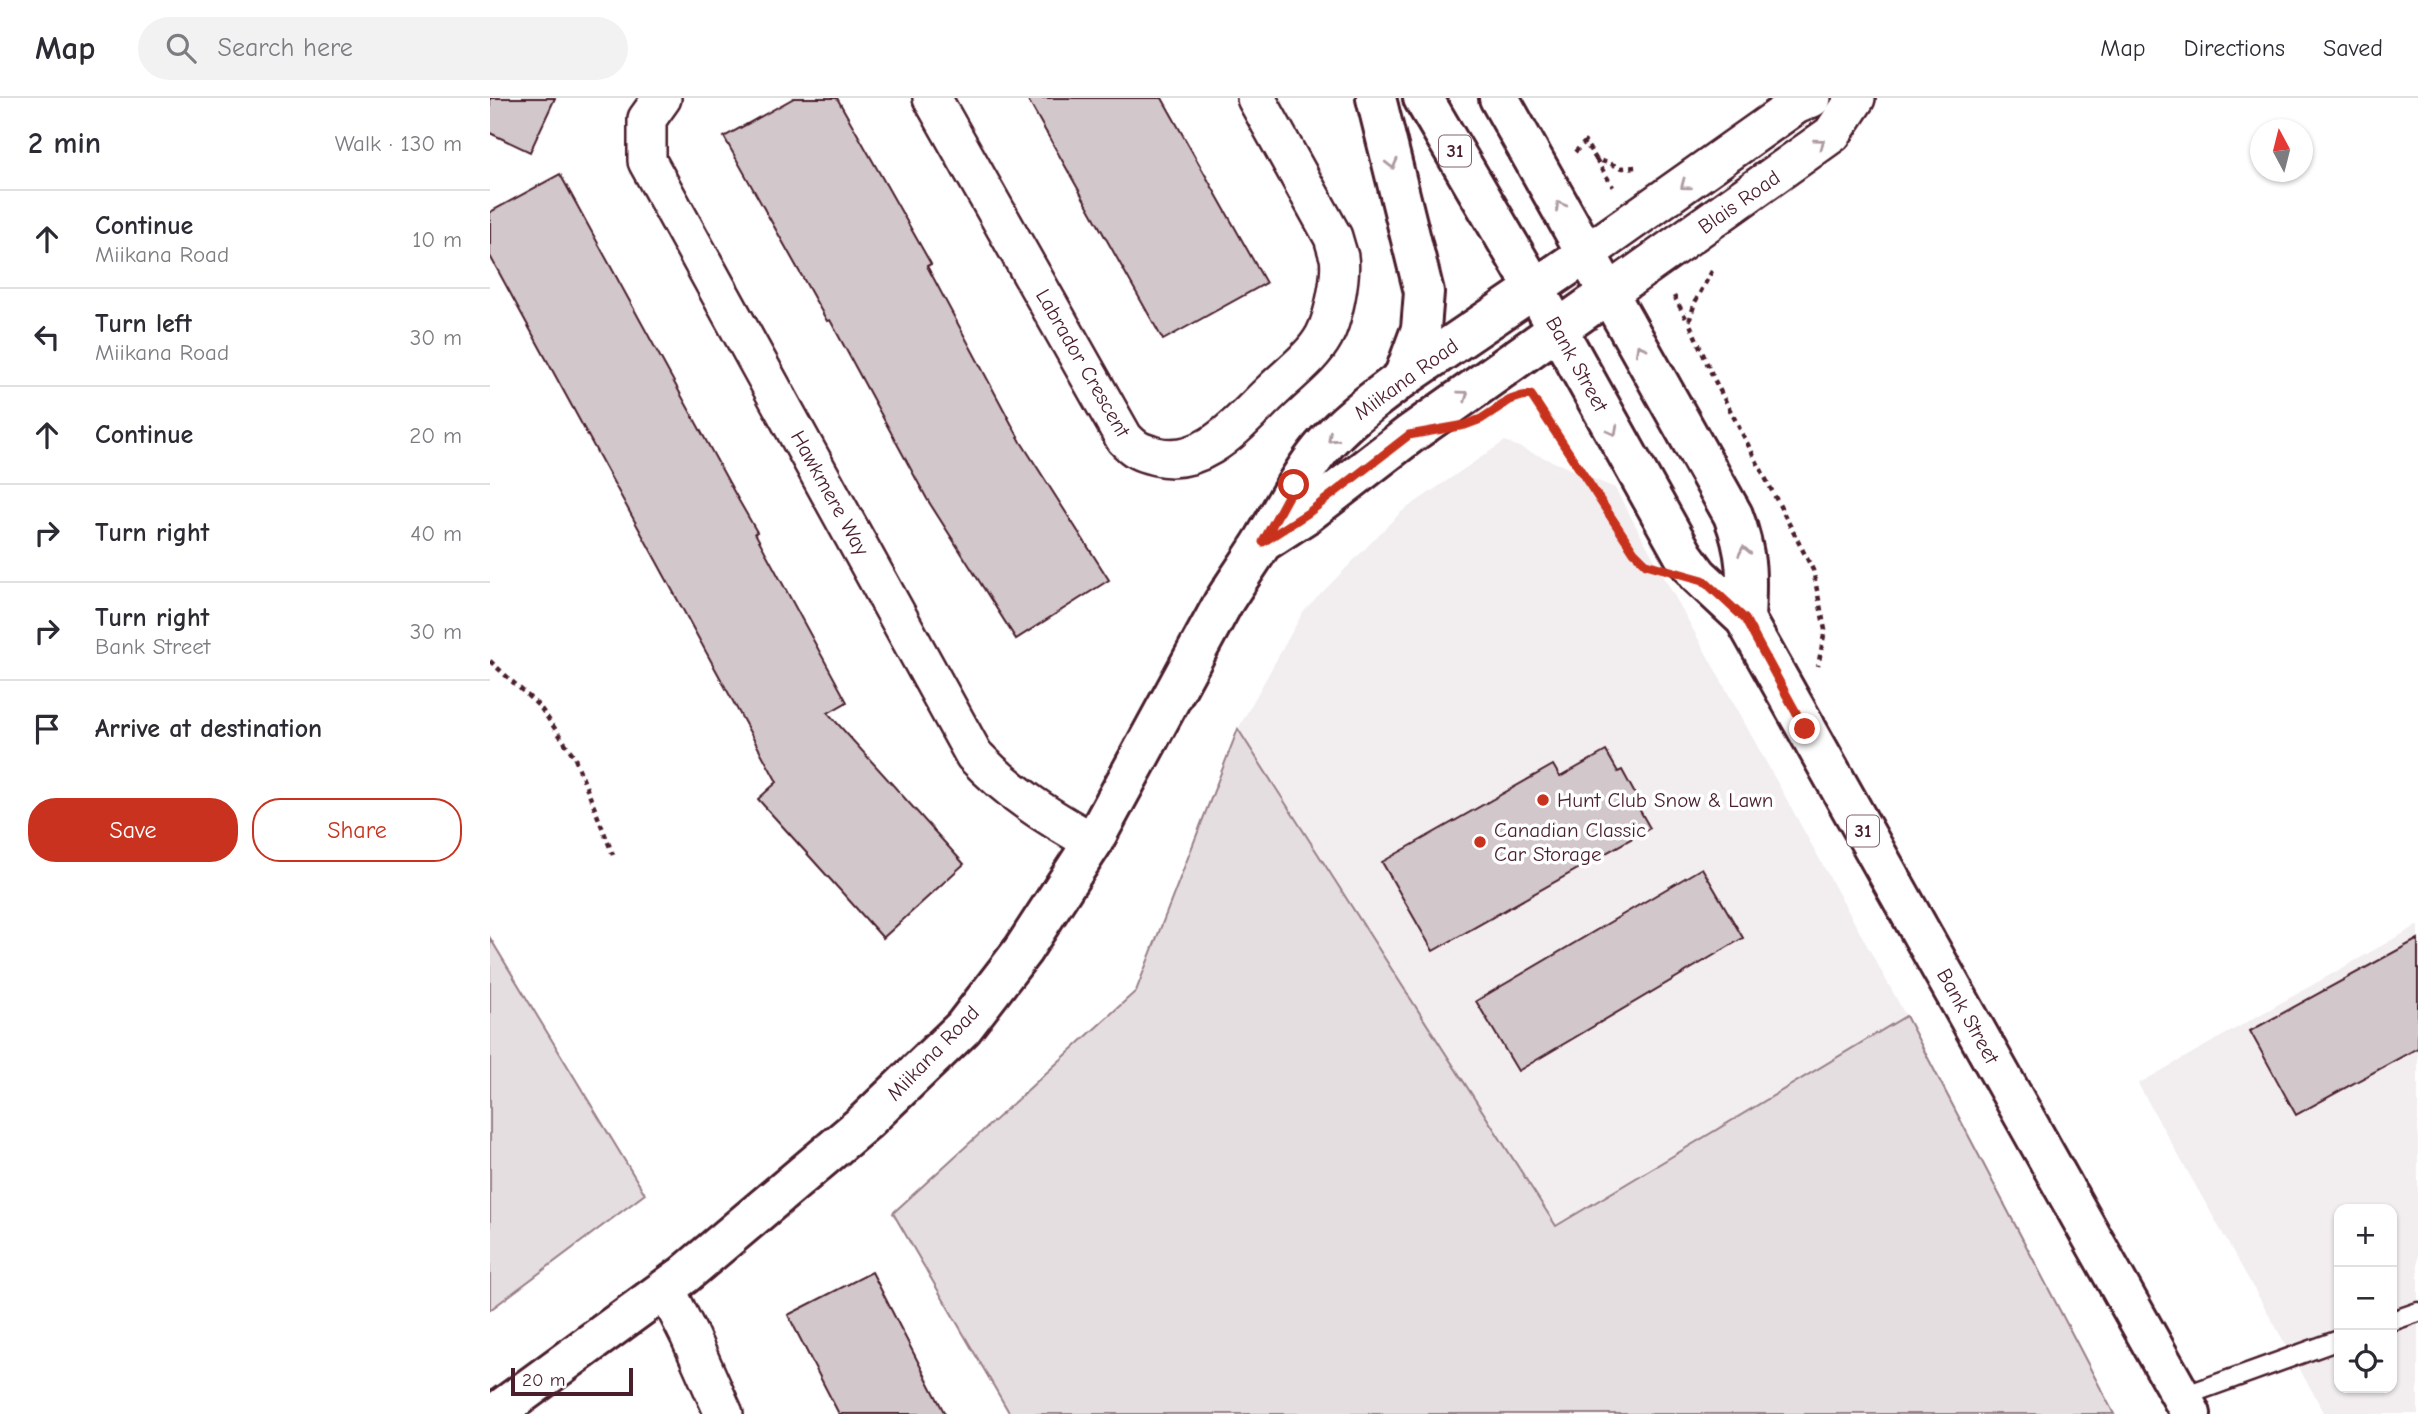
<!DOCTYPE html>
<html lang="en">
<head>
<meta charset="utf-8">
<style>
	body { margin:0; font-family:"Comic Neue",sans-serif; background:#f2f2f3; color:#2b2b33 }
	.controls { position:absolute; right:21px; bottom:21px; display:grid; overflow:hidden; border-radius:14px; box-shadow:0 2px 5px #0004 }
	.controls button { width:63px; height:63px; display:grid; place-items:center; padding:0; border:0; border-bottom:2px solid #e1e1e2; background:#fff; color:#2b2b33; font:35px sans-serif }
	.compass { position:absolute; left:1760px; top:21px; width:63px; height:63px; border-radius:50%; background:#fff; box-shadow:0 2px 5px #0004; rotate:353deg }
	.scale { position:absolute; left:21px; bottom:18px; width:122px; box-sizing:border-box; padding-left:7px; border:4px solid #4a1f2b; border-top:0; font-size:19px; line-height:24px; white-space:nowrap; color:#4a1f2b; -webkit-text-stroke:5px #fff; paint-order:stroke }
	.stop { position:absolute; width:21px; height:21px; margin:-16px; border:5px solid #c8321e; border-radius:50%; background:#fff }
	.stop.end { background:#c8321e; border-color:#fff; box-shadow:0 2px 7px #0008 }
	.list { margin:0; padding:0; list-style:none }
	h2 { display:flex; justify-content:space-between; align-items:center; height:91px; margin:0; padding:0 28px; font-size:30px }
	h2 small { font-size:23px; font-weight:400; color:#7c7c81 }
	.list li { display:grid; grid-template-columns:46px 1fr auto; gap:21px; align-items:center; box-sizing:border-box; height:98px; padding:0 28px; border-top:2px solid #e1e1e2 }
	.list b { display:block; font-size:26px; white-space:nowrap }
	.list p { margin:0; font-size:23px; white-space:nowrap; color:#7c7c81 }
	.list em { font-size:23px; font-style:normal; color:#7c7c81 }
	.actions { display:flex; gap:14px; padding:21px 28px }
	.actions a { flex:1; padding:16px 0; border:2px solid #c8321e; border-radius:28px; text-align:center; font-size:24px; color:#c8321e }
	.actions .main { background:#c8321e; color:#fff }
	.icon { flex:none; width:38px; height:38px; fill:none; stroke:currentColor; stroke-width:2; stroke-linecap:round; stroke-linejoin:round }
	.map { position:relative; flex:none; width:1928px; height:1316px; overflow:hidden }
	header { display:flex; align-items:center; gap:42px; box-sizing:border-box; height:98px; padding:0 35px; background:#fff; border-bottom:2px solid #e1e1e2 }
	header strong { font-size:33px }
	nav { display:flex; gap:38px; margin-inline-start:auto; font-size:24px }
	.search { width:490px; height:63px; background:#f2f2f3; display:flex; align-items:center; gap:18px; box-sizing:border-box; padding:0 24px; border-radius:38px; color:#7c7c81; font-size:26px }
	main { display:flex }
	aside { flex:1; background:#fff }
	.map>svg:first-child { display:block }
</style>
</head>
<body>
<header>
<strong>Map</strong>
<div class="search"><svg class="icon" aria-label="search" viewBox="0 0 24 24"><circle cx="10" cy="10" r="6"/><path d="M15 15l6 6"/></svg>Search here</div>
<nav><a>Map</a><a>Directions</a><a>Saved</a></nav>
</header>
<main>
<aside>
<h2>2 min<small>Walk · 130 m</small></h2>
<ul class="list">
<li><svg class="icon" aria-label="ahead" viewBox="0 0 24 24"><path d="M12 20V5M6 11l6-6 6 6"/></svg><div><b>Continue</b><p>Miikana Road</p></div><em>10 m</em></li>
<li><svg class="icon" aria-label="left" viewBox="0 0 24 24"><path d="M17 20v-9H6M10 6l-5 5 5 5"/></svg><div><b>Turn left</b><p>Miikana Road</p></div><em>30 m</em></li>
<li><svg class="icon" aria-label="ahead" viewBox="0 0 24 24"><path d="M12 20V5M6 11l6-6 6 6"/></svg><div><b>Continue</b></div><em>20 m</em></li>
<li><svg class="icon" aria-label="right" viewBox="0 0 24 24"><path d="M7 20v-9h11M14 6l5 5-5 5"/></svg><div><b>Turn right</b></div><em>40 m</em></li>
<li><svg class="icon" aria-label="right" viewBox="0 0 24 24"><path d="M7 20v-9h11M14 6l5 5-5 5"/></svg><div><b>Turn right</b><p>Bank Street</p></div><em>30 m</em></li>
<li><svg class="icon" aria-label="arrive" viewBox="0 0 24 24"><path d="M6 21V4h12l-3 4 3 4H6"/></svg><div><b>Arrive at destination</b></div></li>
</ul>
<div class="actions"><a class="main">Save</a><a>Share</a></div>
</aside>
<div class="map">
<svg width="1928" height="1316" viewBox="0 0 1928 1316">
	<rect width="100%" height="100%" fill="#fff"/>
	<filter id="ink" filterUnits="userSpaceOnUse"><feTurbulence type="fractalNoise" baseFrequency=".0143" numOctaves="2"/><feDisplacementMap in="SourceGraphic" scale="14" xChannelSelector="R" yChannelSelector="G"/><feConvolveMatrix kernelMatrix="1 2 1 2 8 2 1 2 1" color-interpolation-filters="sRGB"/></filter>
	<g filter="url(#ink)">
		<g fill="#f2eeef" fill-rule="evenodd">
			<polygon points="1015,343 1125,390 1416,918 1066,1128 748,631 813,514 911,414"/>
			<path d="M1928,827V1316H1835L1648,986ZM1849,1111H1902V1290H1849Z"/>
		</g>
		<g fill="#e5dee0" stroke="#987e86" stroke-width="2">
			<polygon points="748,631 1066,1128 1416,918 1624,1316 520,1316 403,1115 646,893"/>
			<polygon points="0,840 155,1096 0,1212"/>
		</g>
		<g fill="#d2c7cb" stroke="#4a1f2b" stroke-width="2">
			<polygon points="0,0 65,0 40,54 0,35"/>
			<polygon points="304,0 347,0 441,166 437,168 531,344 619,482 526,541 437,401 340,222 337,223 234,39"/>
			<polygon points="537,0 672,0 776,185 673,242"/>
			<polygon points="70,76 248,401 267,434 265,435 357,604 338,615 474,766 393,840 268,701 287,684 0,158 0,114"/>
			<polygon points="1116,653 1128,674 1132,672 1151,707 1148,709 1160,730 943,853 892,764 1063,667 1070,679"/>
			<polygon points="1212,770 1253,840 1028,973 986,903"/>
			<polygon points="1928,841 1928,950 1806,1017 1760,933"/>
			<polygon points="382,1174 408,1225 455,1316 349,1316 298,1217"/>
		</g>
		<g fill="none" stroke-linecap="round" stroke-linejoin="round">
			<g stroke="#4a1f2b" stroke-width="23">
				<g id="service">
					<polyline points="1902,1223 1928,1214"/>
					<polyline points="1691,1299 1849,1242"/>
				</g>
			</g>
			<g stroke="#4a1f2b" stroke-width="42">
				<g id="minor">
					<path d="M172,0L157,21V63L484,657C520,695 558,719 603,744"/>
					<path d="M442,0L634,340C645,352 650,354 666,358C715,370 750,323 782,293C799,276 822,260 834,238C843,222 852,178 849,159C847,153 845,146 843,139L766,0"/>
					<polyline points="1097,155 1306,7 1322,0"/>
					<polyline points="1119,195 1342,36 1366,0"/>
					<polyline points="176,1191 199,1237 234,1316"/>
				</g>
			</g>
			<g stroke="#4a1f2b" stroke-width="44">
				<g id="tertiary">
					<polyline points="778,441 818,415 919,337 1119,195"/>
					<path d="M4,1316L194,1177L375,1024L473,930L533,852L603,744L733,505C746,484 761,463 774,442C793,411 808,379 831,351C853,324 885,301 913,280L1097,155"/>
				</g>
			</g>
			<g stroke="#4a1f2b" stroke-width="44">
				<g id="primary">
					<polyline points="886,0 934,194 931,231 913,280"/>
					<polyline points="933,0 1045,191 1194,458 1208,477 1255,521 1701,1316"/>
					<path d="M1009,0L1243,417C1258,456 1257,479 1255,521"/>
				</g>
			</g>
			<g stroke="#4a1f2b" stroke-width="4.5" stroke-dasharray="5 5" stroke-linecap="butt">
				<polyline points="1085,54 1095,44 1106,61 1133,70 1146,69"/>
				<polyline points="1106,61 1123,89"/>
				<polyline points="1222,173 1205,204 1199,224 1224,281 1323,472 1335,532 1328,568"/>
				<polyline points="1184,198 1198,224"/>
				<polyline points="1041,297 1125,424"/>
				<polyline points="0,563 50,609 84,658 123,757"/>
			</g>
			<use href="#service" stroke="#fff" stroke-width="18"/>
			<use href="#minor" stroke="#fff" stroke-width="37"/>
			<use href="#tertiary" stroke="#fff" stroke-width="38"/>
			<use href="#primary" stroke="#fff" stroke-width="38"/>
		</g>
		<defs><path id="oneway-chevron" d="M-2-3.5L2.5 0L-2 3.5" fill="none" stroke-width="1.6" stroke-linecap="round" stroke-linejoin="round" transform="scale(1.75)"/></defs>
		<g stroke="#ae9aa0">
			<use href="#oneway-chevron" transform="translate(1330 45) rotate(-37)"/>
			<use href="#oneway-chevron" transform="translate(902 66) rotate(76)"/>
			<use href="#oneway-chevron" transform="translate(1195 87) rotate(143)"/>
			<use href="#oneway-chevron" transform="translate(1070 108) rotate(-120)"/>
			<use href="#oneway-chevron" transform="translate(1150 251) rotate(-119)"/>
			<use href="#oneway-chevron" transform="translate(974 297) rotate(-36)"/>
			<use href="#oneway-chevron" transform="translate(1123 333) rotate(62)"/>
			<use href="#oneway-chevron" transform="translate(842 340) rotate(137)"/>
			<use href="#oneway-chevron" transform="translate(1254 453) rotate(-101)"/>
		</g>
	</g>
	<g fill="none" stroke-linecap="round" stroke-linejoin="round" filter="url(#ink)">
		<polyline stroke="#c8321e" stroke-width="9" points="804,387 773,444 818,415 919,337 975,327 991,321 1020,302 1032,298 1041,297 1144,454 1156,466 1213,482 1255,521 1315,631"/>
	</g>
	<g fill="#c8321e" stroke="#fff" stroke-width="2.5">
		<circle cx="1053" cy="702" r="7"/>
		<circle cx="990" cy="744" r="7"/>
	</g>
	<g text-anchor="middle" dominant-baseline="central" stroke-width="7" stroke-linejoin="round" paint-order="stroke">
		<g fill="#fff" stroke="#80626b" stroke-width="2">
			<rect x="949" y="37.5" width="32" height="31" rx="5"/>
			<rect x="1357" y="717.5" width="32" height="31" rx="5"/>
		</g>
		<g font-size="19" font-weight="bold" fill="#4a1f2b">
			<text x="965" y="53">31</text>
			<text x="1373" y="733">31</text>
		</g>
		<g font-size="21" fill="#4a1f2b" stroke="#fff">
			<text transform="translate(1249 104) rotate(-35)">Blais Road</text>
			<text transform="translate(593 265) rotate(60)">Labrador Crescent</text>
			<text transform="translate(1087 266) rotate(61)">Bank Street</text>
			<text transform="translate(916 281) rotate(-36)">Miikana Road</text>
			<text transform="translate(340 395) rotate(61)">Hawkmere Way</text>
			<text transform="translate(1478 918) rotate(61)">Bank Street</text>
			<text transform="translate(443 955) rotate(-46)">Miikana Road</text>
		</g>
		<g font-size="21" fill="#4a1f2b" stroke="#fff" text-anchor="start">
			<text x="1067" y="702">Hunt Club Snow &amp; Lawn</text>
			<text x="1004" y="732">Canadian Classic<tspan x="1004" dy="24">Car Storage</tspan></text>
		</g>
	</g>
</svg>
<div class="controls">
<button>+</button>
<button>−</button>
<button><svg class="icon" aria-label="locate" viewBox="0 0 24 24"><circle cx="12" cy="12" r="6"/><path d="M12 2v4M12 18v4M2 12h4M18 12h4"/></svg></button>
</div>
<svg class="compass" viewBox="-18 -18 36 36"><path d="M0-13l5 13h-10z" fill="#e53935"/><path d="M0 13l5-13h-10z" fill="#7c7c81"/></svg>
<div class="scale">20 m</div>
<div class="stop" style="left:804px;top:387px"></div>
<div class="stop end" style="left:1315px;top:631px"></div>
</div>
</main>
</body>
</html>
